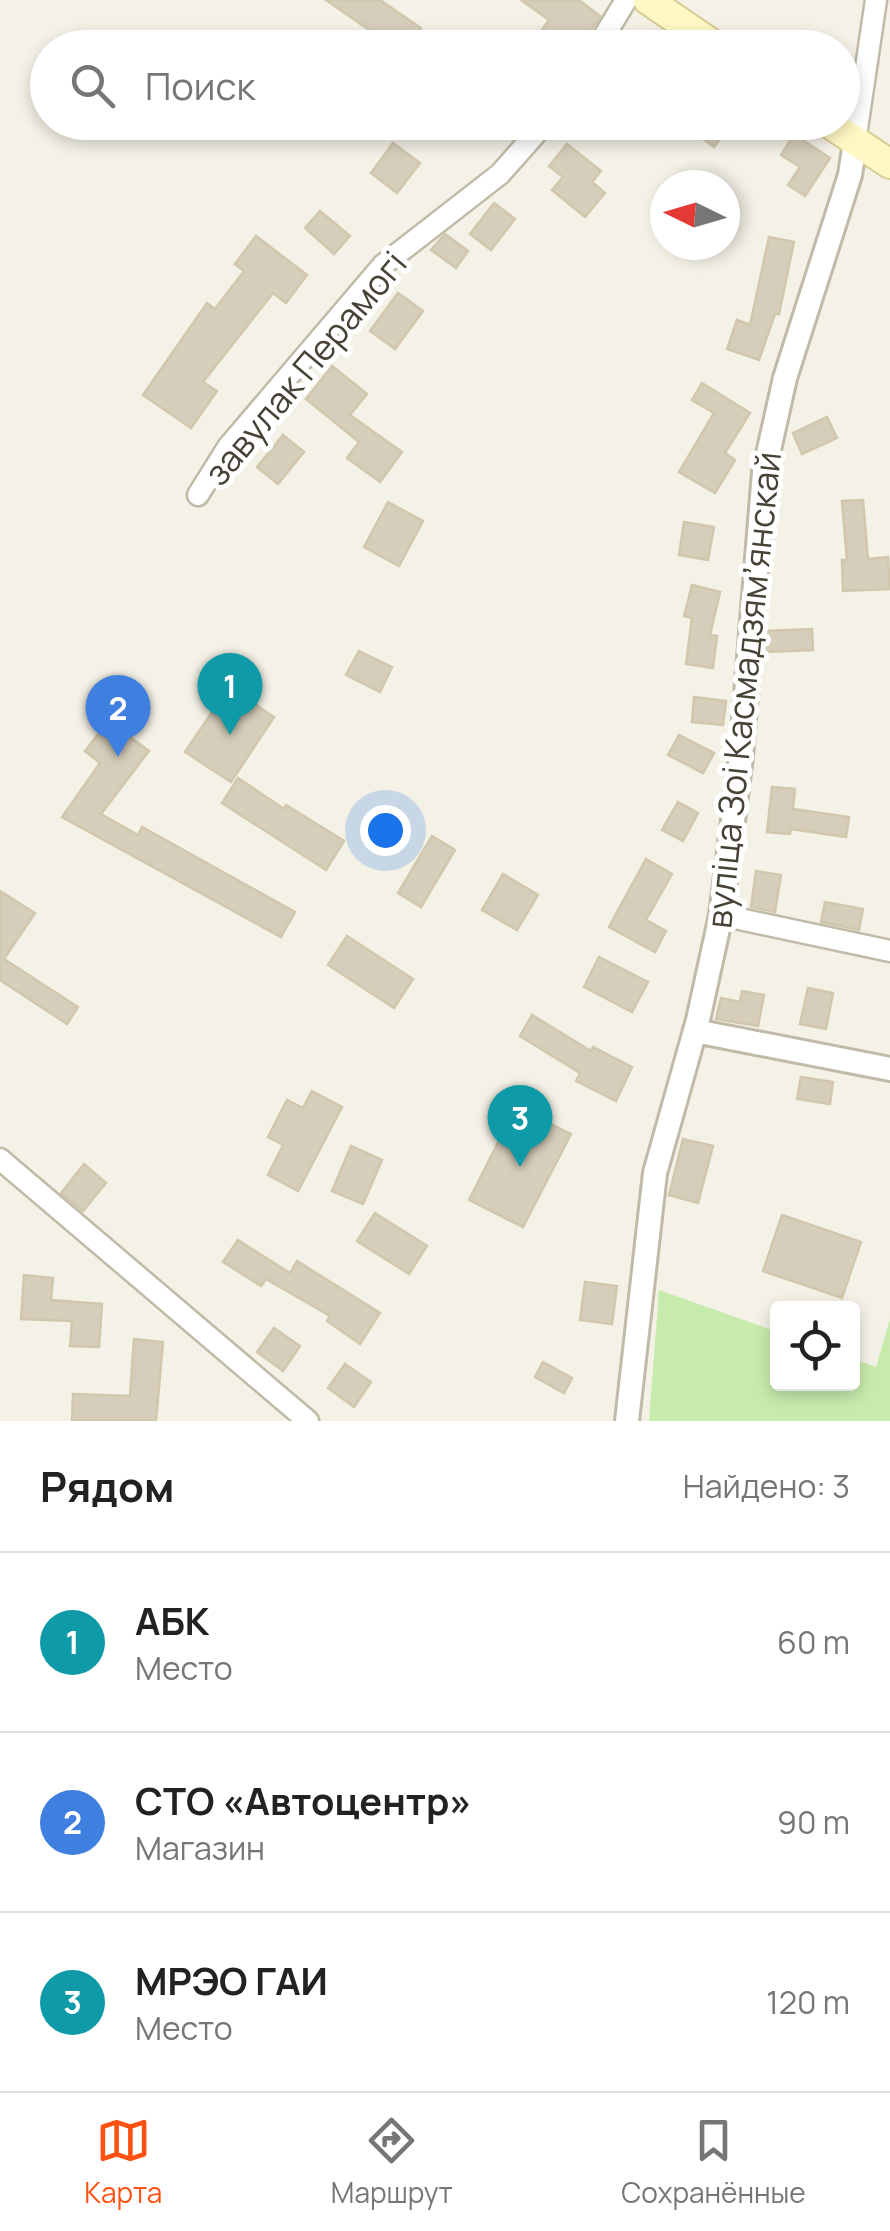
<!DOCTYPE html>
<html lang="ru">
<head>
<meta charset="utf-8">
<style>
	body { margin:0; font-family:Manrope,sans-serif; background:#f2f2f2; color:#222 }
	.controls { position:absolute; right:30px; bottom:30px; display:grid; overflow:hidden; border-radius:10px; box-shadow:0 5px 15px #0003 }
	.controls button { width:90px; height:90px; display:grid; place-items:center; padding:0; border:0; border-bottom:2px solid #e0e0e0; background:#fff; color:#222; font:50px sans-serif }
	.compass { position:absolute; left:650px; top:170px; width:90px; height:90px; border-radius:50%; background:#fff; box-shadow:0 5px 15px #0003; rotate:275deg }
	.you { position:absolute; left:385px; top:830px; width:35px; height:35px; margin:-25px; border:8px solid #fff; border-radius:50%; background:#1a73e8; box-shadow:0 0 0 15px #1a73e833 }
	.badge { display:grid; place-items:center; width:65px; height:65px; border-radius:50%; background:#ff5112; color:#fff; font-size:32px; font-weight:700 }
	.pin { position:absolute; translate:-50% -82px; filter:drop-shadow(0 2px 5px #0008) }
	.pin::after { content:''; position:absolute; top:52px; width:35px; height:30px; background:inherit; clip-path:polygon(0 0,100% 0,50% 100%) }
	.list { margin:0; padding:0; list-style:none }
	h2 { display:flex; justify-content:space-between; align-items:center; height:130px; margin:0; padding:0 40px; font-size:42px }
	h2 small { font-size:32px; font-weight:400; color:#767676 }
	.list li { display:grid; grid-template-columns:65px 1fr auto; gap:30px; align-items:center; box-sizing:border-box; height:180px; padding:0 40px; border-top:2px solid #e0e0e0 }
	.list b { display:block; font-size:38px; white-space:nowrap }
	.list p { margin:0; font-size:32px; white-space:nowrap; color:#767676 }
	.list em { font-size:32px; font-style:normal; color:#767676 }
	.icon { flex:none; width:55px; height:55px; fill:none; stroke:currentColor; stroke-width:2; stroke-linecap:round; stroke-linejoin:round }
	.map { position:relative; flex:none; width:890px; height:1421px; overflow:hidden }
	.search { position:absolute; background:#fff; box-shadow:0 5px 15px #0003; left:30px; right:30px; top:30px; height:110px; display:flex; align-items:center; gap:25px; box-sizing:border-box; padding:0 35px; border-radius:55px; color:#767676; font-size:38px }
	.sheet { height:670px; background:#fff }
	nav { display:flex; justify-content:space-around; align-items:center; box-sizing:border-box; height:140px; border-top:2px solid #e0e0e0; background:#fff; font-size:28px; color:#767676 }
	nav a { display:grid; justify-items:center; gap:5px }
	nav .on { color:#ff5112 }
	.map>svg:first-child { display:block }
</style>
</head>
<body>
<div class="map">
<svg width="890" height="1421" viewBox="0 0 890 1421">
	<rect width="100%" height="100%" fill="#f4f1e6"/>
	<polygon fill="#c7ebac" points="659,1290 777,1332 778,1384 852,1384 853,1359 876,1367 890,1319 890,1421 649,1421"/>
	<g fill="#d6cebb" stroke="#d1c7ad" stroke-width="2.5">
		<polygon points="326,0 380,0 421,28 408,48 395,48"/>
		<polygon points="521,0 579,0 600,16 580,48 529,48 549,20"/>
		<polygon points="681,122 733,122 714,147"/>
		<polygon points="794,134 830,158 805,196 788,185 800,167 781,155"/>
		<polygon points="393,143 420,163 397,193 371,173"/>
		<polygon points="567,144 601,171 592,182 605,193 585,217 552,190 563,177 549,166"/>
		<polygon points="494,203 515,219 491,250 470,234"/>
		<polygon points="320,211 350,236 334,254 305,228"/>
		<polygon points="445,234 468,251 456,268 431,250"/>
		<polygon points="256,236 307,275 286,303 273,293 203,382 217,391 191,428 143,395 207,303 215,309 244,271 235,264"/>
		<polygon points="769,237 794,242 779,314 775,314 759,360 727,349 737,320 750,325"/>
		<polygon points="398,293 423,311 395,349 370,331"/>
		<polygon points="332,366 367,394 350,415 402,452 380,482 347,458 359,442 306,399"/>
		<polygon points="702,383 750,413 725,453 735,460 715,493 679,472 714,413 692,400"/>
		<polygon points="827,417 837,438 802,454 793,433"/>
		<polygon points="283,435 304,452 278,484 257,467"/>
		<polygon points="863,500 868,559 888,557 890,589 843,591 842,560 847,560 842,501"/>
		<polygon points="388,502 423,521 399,566 364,547"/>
		<polygon points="684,522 714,527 708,560 679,555"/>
		<polygon points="692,585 720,592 710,635 717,636 713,668 686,664 692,618 684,616"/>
		<polygon points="812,629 813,650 765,652 766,631"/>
		<polygon points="359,651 392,667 380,692 346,675"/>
		<polygon points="229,687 274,717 231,782 185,752"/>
		<polygon points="694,697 726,701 723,725 692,722"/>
		<polygon points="108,721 149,751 101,814 138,835 142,827 295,912 281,937 62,817 100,763 85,751"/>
		<polygon points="679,735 714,753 703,773 668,755"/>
		<polygon points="238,778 284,809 286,805 344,841 326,870 222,803"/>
		<polygon points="772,787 795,789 793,809 849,817 846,837 791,829 790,834 767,832"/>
		<polygon points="678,802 698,813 683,841 662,830"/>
		<polygon points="432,836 455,850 421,907 398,893"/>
		<polygon points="646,859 672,874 646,920 666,931 655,952 609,927"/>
		<polygon points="756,871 781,875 775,912 751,907"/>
		<polygon points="503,874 538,895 517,930 482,910"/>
		<polygon points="0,891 35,913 4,959 78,1007 67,1024 0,980"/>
		<polygon points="825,902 863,909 859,930 821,922"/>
		<polygon points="347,936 413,979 394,1008 328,965"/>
		<polygon points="599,957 648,982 632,1012 584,987"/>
		<polygon points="808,988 833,993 826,1029 800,1024"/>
		<polygon points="742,991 764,995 758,1026 716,1019 721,998 740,1002"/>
		<polygon points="532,1015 591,1051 593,1047 632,1067 616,1101 576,1081 580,1073 520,1036"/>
		<polygon points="801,1077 833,1082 830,1104 797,1099"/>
		<polygon points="312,1091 342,1107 298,1191 268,1175 283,1145 268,1137 287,1100 303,1108"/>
		<polygon points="516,1107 571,1134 523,1227 469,1200"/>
		<polygon points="683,1139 713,1146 698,1203 669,1195"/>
		<polygon points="351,1146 382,1160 363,1204 332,1191"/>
		<polygon points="84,1164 106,1183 83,1211 61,1193"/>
		<polygon points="375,1213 427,1246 409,1274 357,1241"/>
		<polygon points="782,1215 861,1242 842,1298 763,1271"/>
		<polygon points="238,1240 290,1273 297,1261 380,1313 360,1344 327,1321 330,1316 266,1279 261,1286 223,1262"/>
		<polygon points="24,1275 53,1278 51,1300 102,1304 99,1347 70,1346 72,1321 21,1319"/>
		<polygon points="585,1282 617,1286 612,1324 580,1320"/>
		<polygon points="274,1328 300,1346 283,1371 257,1352"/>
		<polygon points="134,1339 163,1342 156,1421 72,1421 73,1394 130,1396"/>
		<polygon points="543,1362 572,1378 564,1393 535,1377"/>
		<polygon points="345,1364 371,1382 354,1407 328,1388"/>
	</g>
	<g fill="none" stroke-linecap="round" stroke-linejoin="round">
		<g stroke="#c0baa8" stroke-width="25">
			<g id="minor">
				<polyline points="597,48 626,0"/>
				<polyline points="855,142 876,0"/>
				<polyline points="198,495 228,447 383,265 500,174 546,122"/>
				<polyline points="721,915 890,951"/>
				<polyline points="0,1159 308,1421"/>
			</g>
		</g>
		<g stroke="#c0baa8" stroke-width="28">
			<g id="tertiary">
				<polyline points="695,1031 890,1069"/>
				<polyline points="627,1421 655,1173 698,1020 721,915 741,757 764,472 785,378 850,175 855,142"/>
			</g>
		</g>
		<g stroke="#d7cc93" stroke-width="32">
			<g id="secondary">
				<polyline points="648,0 718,48"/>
				<polyline points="827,122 890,164"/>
			</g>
		</g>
		<use href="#minor" stroke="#fff" stroke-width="20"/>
		<use href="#tertiary" stroke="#fff" stroke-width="22"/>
		<use href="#secondary" stroke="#fff8c5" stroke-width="28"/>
	</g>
	<g text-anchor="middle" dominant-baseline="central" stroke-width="10" stroke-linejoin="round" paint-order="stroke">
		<g font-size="35" fill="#474235" stroke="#fff">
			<text transform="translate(305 368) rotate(-50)">завулак Перамогі</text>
			<text transform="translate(743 690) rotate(-84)">вуліца Зоі Касмадзямʼянскай</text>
		</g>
	</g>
</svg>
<div class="controls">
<button><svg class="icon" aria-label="locate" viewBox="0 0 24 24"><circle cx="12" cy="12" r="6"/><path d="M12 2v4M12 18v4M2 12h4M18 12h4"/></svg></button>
</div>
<svg class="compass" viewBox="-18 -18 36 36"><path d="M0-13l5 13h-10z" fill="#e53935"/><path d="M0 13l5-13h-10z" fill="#767676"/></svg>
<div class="you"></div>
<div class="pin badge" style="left:230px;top:735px;background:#0f9aa8">1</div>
<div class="pin badge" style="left:118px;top:757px;background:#3f7fe0">2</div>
<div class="pin badge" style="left:520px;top:1167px;background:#0f9aa8">3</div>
<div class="search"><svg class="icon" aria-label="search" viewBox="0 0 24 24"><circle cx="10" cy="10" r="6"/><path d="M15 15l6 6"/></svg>Поиск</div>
</div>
<section class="sheet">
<h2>Рядом<small>Найдено: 3</small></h2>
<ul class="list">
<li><span class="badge" style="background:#0f9aa8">1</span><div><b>АБК</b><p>Место</p></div><em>60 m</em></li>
<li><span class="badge" style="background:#3f7fe0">2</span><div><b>СТО «Автоцентр»</b><p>Магазин</p></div><em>90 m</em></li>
<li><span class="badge" style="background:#0f9aa8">3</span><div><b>МРЭО ГАИ</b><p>Место</p></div><em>120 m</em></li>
</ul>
</section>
<nav>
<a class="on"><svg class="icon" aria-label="map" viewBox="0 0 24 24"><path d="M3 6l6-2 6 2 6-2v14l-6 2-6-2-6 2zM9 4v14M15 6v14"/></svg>Карта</a>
<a><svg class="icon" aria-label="directions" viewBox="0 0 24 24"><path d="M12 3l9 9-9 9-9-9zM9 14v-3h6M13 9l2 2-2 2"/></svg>Маршрут</a>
<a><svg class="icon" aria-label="saved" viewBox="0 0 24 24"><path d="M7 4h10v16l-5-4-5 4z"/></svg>Сохранённые</a>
</nav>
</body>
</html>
